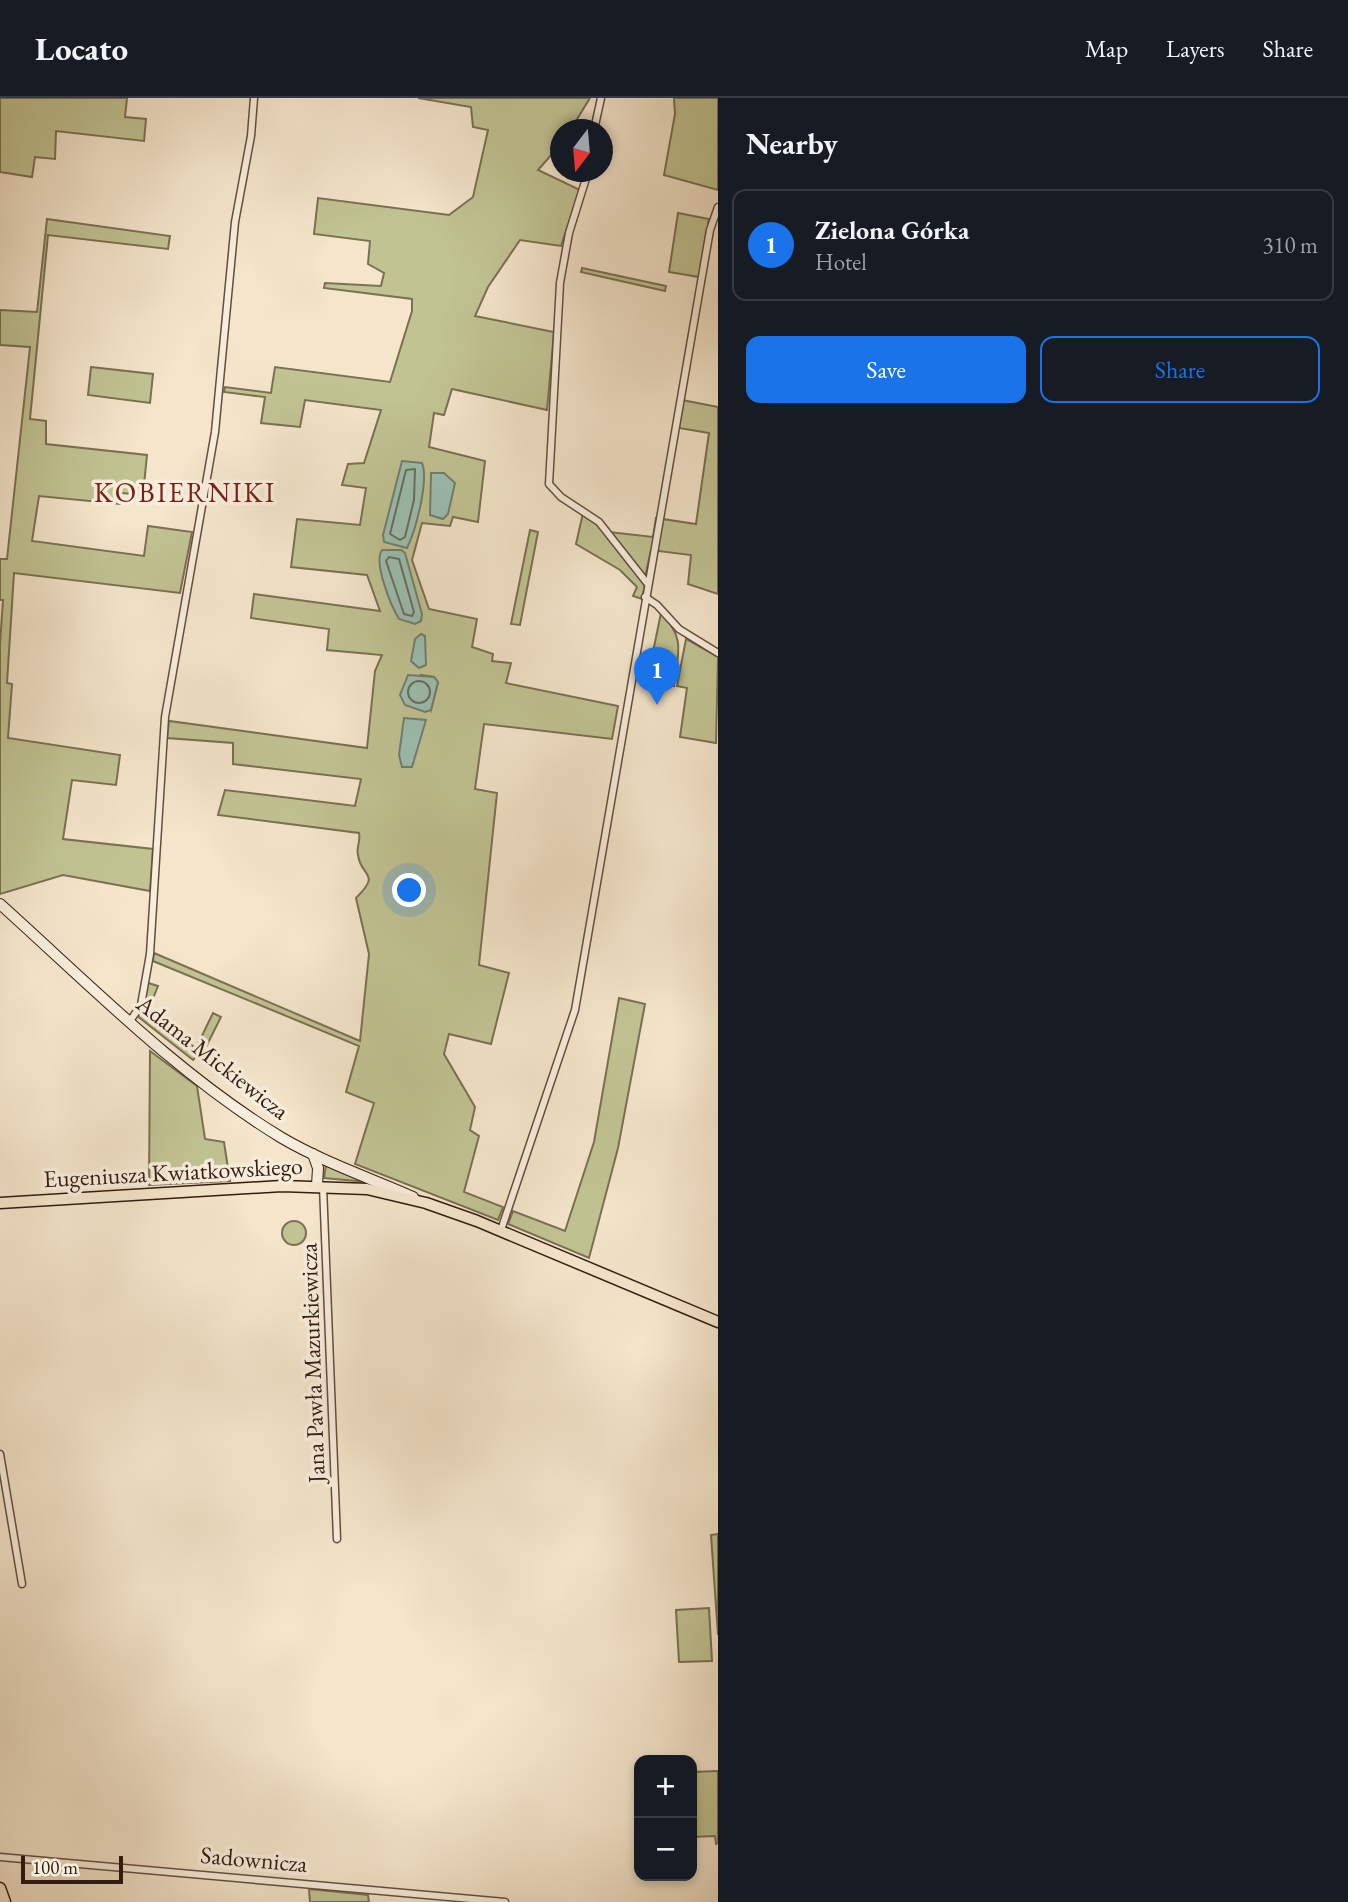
<!DOCTYPE html>
<html lang="en">
<head>
<meta charset="utf-8">
<style>
	body { margin:0; font-family:"EB Garamond",serif; background:#242831; color:#f1f3f6 }
	.controls { position:absolute; right:21px; bottom:21px; display:grid; overflow:hidden; border-radius:14px; box-shadow:0 4px 10px #0003 }
	.controls button { width:63px; height:63px; display:grid; place-items:center; padding:0; border:0; border-bottom:2px solid #363941; background:#171b24; color:#f1f3f6; font:35px sans-serif }
	.compass { position:absolute; left:550px; top:21px; width:63px; height:63px; border-radius:50%; background:#171b24; box-shadow:0 4px 10px #0003; rotate:196deg }
	.scale { position:absolute; left:21px; bottom:18px; width:102px; box-sizing:border-box; padding-left:7px; border:4px solid #341c10; border-top:0; font-size:19px; line-height:24px; white-space:nowrap; color:#341c10; -webkit-text-stroke:5px #f8eedd; paint-order:stroke }
	.you { position:absolute; left:410px; top:793px; width:24px; height:24px; margin:-18px; border:5px solid #fff; border-radius:50%; background:#1a73e8; box-shadow:0 0 0 10px #1a73e833 }
	.badge { display:grid; place-items:center; width:46px; height:46px; border-radius:50%; background:#1a73e8; color:#fff; font-size:23px; font-weight:700 }
	.pin { position:absolute; translate:-50% -58px; filter:drop-shadow(0 2px 4px #0008) }
	.pin::after { content:''; position:absolute; top:37px; width:24px; height:21px; background:inherit; clip-path:polygon(0 0,100% 0,50% 100%) }
	.list { margin:0; padding:0; list-style:none }
	h2 { display:flex; justify-content:space-between; align-items:center; height:91px; margin:0; padding:0 28px; font-size:30px }
	h2 small { font-size:23px; font-weight:400; color:#9ea1a6 }
	.list li { display:grid; grid-template-columns:46px 1fr auto; gap:21px; align-items:center; box-sizing:border-box; height:112px; margin:0 14px 14px; padding:0 14px; border:2px solid #363941; border-radius:14px }
	.list b { display:block; font-size:26px; white-space:nowrap }
	.list p { margin:0; font-size:23px; white-space:nowrap; color:#9ea1a6 }
	.list em { font-size:23px; font-style:normal; color:#9ea1a6 }
	.actions { display:flex; gap:14px; padding:21px 28px }
	.actions a { flex:1; padding:16px 0; border:2px solid #1a73e8; border-radius:14px; text-align:center; font-size:24px; color:#1a73e8 }
	.actions .main { background:#1a73e8; color:#fff }
	.map { position:relative; flex:none; width:718px; height:1804px; overflow:hidden }
	header { display:flex; align-items:center; gap:42px; box-sizing:border-box; height:98px; padding:0 35px; background:#171b24; border-bottom:2px solid #363941 }
	header strong { font-size:33px }
	nav { display:flex; gap:38px; margin-inline-start:auto; font-size:24px }
	main { display:flex }
	aside { flex:1; background:#171b24 }
	.map>svg:first-child { display:block }
</style>
</head>
<body>
<header>
<strong>Locato</strong>
<nav><a>Map</a><a>Layers</a><a>Share</a></nav>
</header>
<main>
<div class="map">
<svg width="718" height="1804" viewBox="0 0 718 1804">
	<rect width="100%" height="100%" fill="#f4e5cb"/>
	<filter id="stains"><feTurbulence type="fractalNoise" baseFrequency=".00286" numOctaves="4"/><feColorMatrix values="0 0 0 0 .2 0 0 0 0 .09 0 0 0 0 .02 0 0 0 .5 -.17"/></filter>
	<radialGradient id="worn" r=".72"><stop offset=".6" stop-color="#630" stop-opacity="0"/><stop offset="1" stop-color="#630" stop-opacity=".3"/></radialGradient>
	<g fill="#c1c393" stroke="#7a7052" stroke-width="2" fill-rule="evenodd">
		<polygon points="0,0 127,0 125,19 146,21 144,43 56,33 55,61 35,59 32,79 0,74"/>
		<path d="M418,0H590L571,31L561,32L560,47L538,72L580,92L561,148L520,142L488,189L475,218L554,234L547,312L452,291L444,317L434,315L429,349L485,363L478,424L453,419L450,428L422,425L412,462L429,511L477,521L472,549L493,556L492,563L511,565L506,585L618,608L612,641L484,626L475,691L497,695L479,867L509,875L491,946L449,936L444,956L475,1009L470,1032L479,1038L464,1094L503,1109L498,1122L355,1066L374,1005L346,994L359,948L153,863L154,855L360,943L369,856L356,800C382,774 361,780 358,757C356,749 361,743 359,735L218,717L225,692L355,708L361,681L233,666V645L167,640L169,623L367,650L375,573L382,557L327,552L329,531L251,520L254,496L380,513L367,477L291,469L297,421L360,427L366,390L342,387L348,366L364,365L381,312L305,302L300,329L261,325L265,299L224,294L225,289L271,295L275,269L390,284L412,213V201L324,190L325,185L381,188L384,175L368,166L370,143L314,136L318,100L449,117L473,99L488,32L473,29L471,9ZM421,577L434,579L438,584L431,612Z"/>
		<polygon points="674,0 718,0 718,92 664,77 675,16"/>
		<polygon points="678,115 709,121 699,179 669,174"/>
		<polygon points="47,121 170,138 168,151 48,137 30,321 46,323 46,346 147,357 143,397 122,395 120,406 39,398 32,443 144,458 148,428 192,434 180,495 14,475 7,585 12,586 8,640 120,657 116,687 72,682 63,741 153,751 150,793 63,777 0,796 0,546 3,502 0,502 0,461 7,461 30,249 0,247 0,212 37,214"/>
		<polygon points="582,170 666,188 665,193 581,174"/>
		<polygon points="91,269 153,276 150,305 88,297"/>
		<polygon points="682,302 718,309 718,496 688,486 691,457 651,452 645,479 609,434 653,439 656,420 696,426 709,335 679,330"/>
		<polygon points="583,415 597,425 645,486 642,501 633,498 637,489 620,472 576,446"/>
		<polygon points="530,432 538,434 520,527 511,526"/>
		<path d="M661,515C686,541 678,554 674,588L647,583Z"/>
		<polygon points="686,541 718,559 716,645 680,639 687,590 677,588"/>
		<polygon points="148,885 158,888 146,918 196,950 213,915 221,919 206,949 193,962 136,917 143,908"/>
		<polygon points="619,900 645,906 618,1050 589,1160 508,1126 513,1113 565,1133 594,1044"/>
		<polygon points="150,953 197,988 205,1041 224,1044 230,1083 149,1087"/>
		<polygon points="326,1066 367,1084 324,1080"/>
		<circle cx="294" cy="1135" r="12"/>
		<polygon points="718,1436 718,1537 711,1437"/>
		<polygon points="709,1510 712,1563 679,1564 676,1512"/>
		<polygon points="718,1673 718,1745 716,1746 715,1738 692,1739 692,1674"/>
		<polygon points="309,1791 368,1797 369,1804 310,1804"/>
	</g>
	<g fill="#9cc0b2" stroke="#727e71" stroke-width="2">
		<path d="M402,363L422,365C429,382 416,432 407,450L384,444L383,437Z"/>
		<polygon points="431,375 444,375 455,385 448,416 443,421 430,417"/>
		<path d="M382,452H401L405,455L422,516L421,523L415,526L399,521C391,508 373,464 382,452Z"/>
		<polygon points="421,536 425,538 426,567 419,570 411,563 415,541"/>
		<polygon points="408,577 434,579 438,584 431,612 425,614 405,607 400,597"/>
		<polygon points="404,620 426,622 412,669 402,669 399,657"/>
	</g>
	<g fill="none" stroke-linecap="round" stroke-linejoin="round">
		<g stroke="#686e61" stroke-width="2">
			<polygon points="415,371 414,402 405,439 400,442 390,436 406,372"/>
			<polygon points="389,459 399,461 414,514 412,518 404,516 386,463"/>
			<circle cx="419" cy="594" r="11"/>
		</g>
		<g stroke="#644e3f" stroke-width="9">
			<g id="street">
				<polyline points="594,32 601,0"/>
				<polyline points="588,74 569,135 560,185 549,386 561,399 599,424 647,485"/>
				<polyline points="645,499 657,507 679,531 718,555"/>
				<polyline points="130,923 141,907 150,856 165,619 215,334 235,124 251,38 254,0"/>
				<polyline points="323,1088 337,1441"/>
				<polyline points="501,1132 575,912 710,132 718,109"/>
				<polyline points="0,1356 22,1486"/>
				<polyline points="0,1759 505,1804"/>
			</g>
		</g>
		<g stroke="#341c10" stroke-width="12">
			<g id="secondary">
				<path d="M0,806C90,887 178,977 282,1040C323,1064 370,1080 413,1099"/>
				<polyline points="313,1056 318,1070 317,1087"/>
			</g>
		</g>
		<g stroke="#341c10" stroke-width="13">
			<g id="primary">
				<polyline points="0,1105 282,1088 367,1091 426,1105 477,1123 718,1224"/>
				<polyline points="0,1790 5,1804"/>
			</g>
		</g>
		<use href="#street" stroke="#f8eedd" stroke-width="6"/>
		<use href="#secondary" stroke="#f8eedd" stroke-width="10"/>
		<use href="#primary" stroke="#f4e5cb" stroke-width="10"/>
	</g>
	<g text-anchor="middle" dominant-baseline="central" stroke-width="7" stroke-linejoin="round" paint-order="stroke">
		<g font-size="24" fill="#341c10" stroke="#f8eedd">
			<text transform="translate(213 959) rotate(38)">Adama Mickiewicza</text>
			<text transform="translate(173 1074) rotate(-3)">Eugeniusza Kwiatkowskiego</text>
			<text transform="translate(312 1265) rotate(-92)">Jana Pawła Mazurkiewicza</text>
			<text transform="translate(254 1761) rotate(5)">Sadownicza</text>
		</g>
		<g font-size="28" letter-spacing="2" fill="#7a1f14" stroke="#f8eedd">
			<text x="185" y="394">KOBIERNIKI</text>
		</g>
	</g>
	<rect width="100%" height="100%" filter="url(#stains)"/>
	<rect width="100%" height="100%" fill="url(#worn)"/>
</svg>
<div class="controls">
<button>+</button>
<button>−</button>
</div>
<svg class="compass" viewBox="-18 -18 36 36"><path d="M0-13l5 13h-10z" fill="#e53935"/><path d="M0 13l5-13h-10z" fill="#9ea1a6"/></svg>
<div class="scale">100 m</div>
<div class="you"></div>
<div class="pin badge" style="left:657px;top:607px">1</div>
</div>
<aside>
<h2>Nearby<small></small></h2>
<ul class="list">
<li><span class="badge">1</span><div><b>Zielona Górka</b><p>Hotel</p></div><em>310 m</em></li>
</ul>
<div class="actions"><a class="main">Save</a><a>Share</a></div>
</aside>
</main>
</body>
</html>
